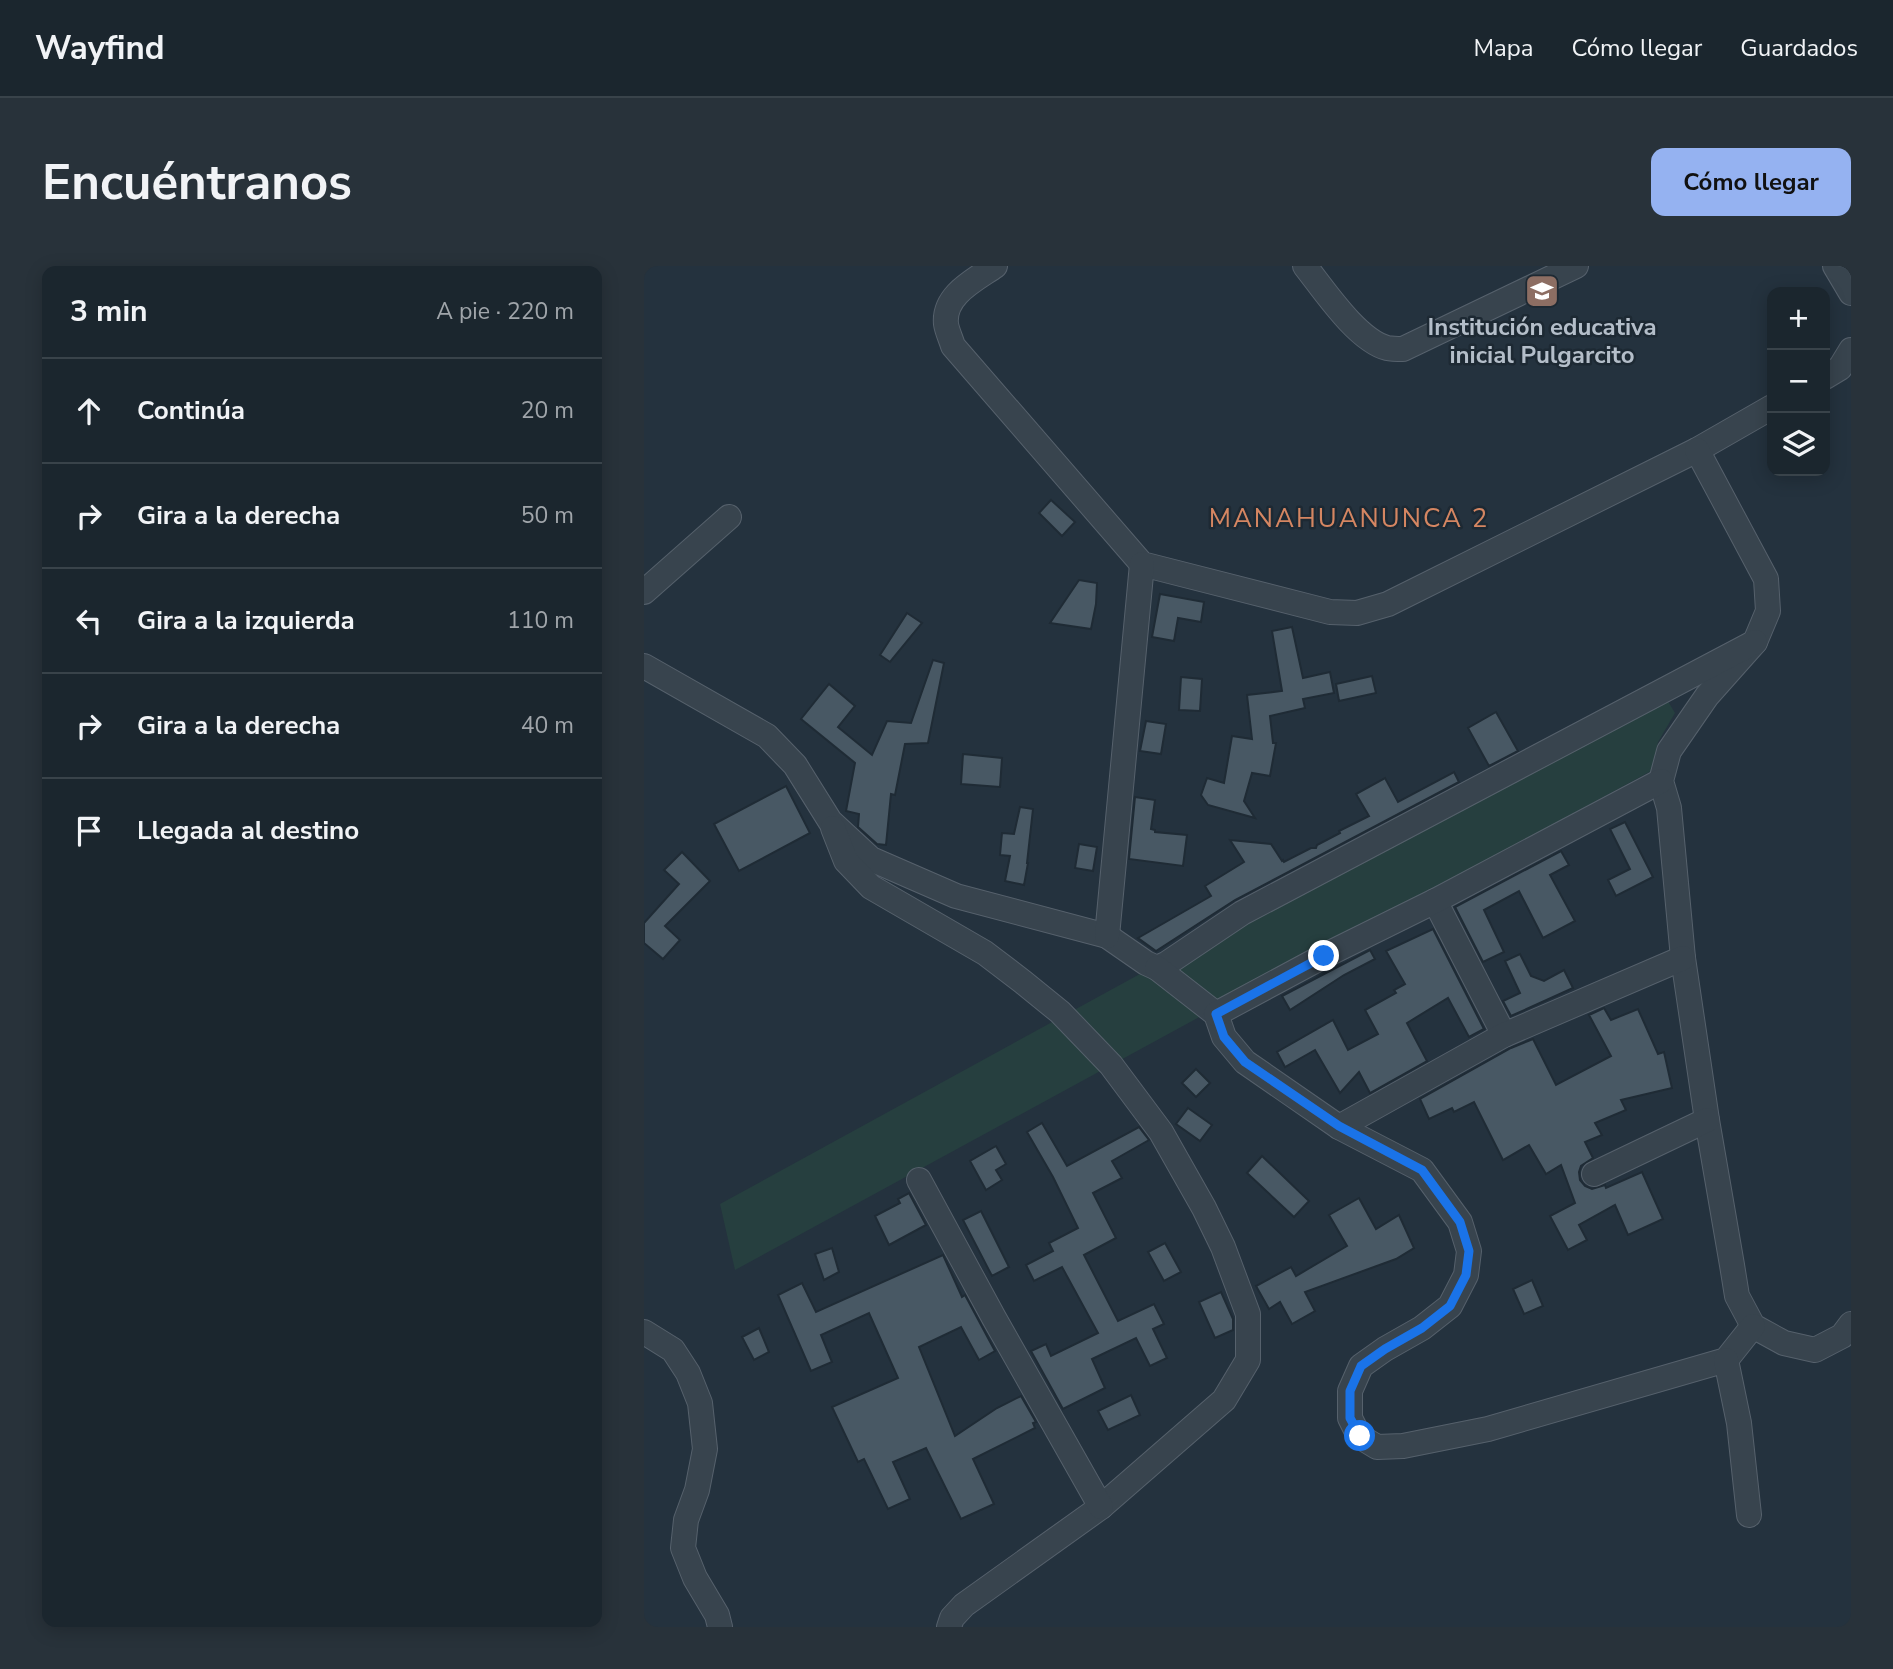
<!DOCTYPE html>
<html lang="es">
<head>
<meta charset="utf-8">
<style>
	body { margin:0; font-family:"Nunito Sans",sans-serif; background:#28323a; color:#f1f3f6 }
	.controls { position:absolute; right:21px; top:21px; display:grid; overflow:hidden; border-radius:14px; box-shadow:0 4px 18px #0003 }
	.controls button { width:63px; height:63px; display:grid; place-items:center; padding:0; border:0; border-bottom:2px solid #39434a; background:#1b262e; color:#f1f3f6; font:35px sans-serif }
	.stop { position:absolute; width:21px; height:21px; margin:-16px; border:5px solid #1a73e8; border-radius:50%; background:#fff }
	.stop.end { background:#1a73e8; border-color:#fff; box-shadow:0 2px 7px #0008 }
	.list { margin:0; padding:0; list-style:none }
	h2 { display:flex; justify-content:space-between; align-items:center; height:91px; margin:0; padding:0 28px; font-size:30px }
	h2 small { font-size:23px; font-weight:400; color:#a0a5aa }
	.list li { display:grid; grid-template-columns:46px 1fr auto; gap:21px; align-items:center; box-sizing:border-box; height:105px; padding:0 28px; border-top:2px solid #39434a }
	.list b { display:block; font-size:26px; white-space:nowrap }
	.list em { font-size:23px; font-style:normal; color:#a0a5aa }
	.icon { flex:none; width:38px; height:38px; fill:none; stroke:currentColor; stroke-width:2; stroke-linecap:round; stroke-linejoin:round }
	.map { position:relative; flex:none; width:1207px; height:1361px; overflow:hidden; border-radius:14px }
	header { display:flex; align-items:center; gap:42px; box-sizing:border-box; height:98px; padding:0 35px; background:#1b262e; border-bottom:2px solid #39434a }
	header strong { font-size:33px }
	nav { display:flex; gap:38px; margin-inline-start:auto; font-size:24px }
	.intro { display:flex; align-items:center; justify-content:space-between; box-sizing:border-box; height:168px; padding:0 42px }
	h1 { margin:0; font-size:49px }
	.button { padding:18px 32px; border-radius:14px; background:#95b2f1; color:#111; font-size:24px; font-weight:700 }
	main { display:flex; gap:42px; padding:0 42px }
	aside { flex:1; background:#1b262e; border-radius:14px; box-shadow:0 4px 18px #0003 }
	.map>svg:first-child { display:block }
</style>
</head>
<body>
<header>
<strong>Wayfind</strong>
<nav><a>Mapa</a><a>Cómo llegar</a><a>Guardados</a></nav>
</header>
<div class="intro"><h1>Encuéntranos</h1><a class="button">Cómo llegar</a></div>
<main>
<aside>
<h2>3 min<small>A pie · 220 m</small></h2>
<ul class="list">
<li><svg class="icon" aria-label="ahead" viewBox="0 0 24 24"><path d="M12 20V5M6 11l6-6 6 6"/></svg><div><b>Continúa</b></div><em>20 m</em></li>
<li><svg class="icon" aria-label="right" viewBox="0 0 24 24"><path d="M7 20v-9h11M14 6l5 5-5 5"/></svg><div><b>Gira a la derecha</b></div><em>50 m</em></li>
<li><svg class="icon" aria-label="left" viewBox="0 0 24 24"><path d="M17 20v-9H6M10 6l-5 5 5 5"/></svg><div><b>Gira a la izquierda</b></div><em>110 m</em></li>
<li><svg class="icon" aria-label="right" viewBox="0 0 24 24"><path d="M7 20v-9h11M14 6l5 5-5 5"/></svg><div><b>Gira a la derecha</b></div><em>40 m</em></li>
<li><svg class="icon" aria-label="arrive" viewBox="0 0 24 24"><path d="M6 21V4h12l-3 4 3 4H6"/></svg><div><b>Llegada al destino</b></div></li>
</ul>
</aside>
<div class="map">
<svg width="1207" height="1361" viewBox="0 0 1207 1361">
	<rect width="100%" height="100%" fill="#24323e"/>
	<polygon fill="#263f3f" points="1022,432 1031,447 1014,476 1007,505 91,1004 76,938 505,703"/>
	<g fill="#485864" stroke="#1f2b35" stroke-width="2">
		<polygon points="407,234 431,256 418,270 395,247"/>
		<polygon points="435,314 453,317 452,338 447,363 406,357"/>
		<polygon points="516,328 560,336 557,356 534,352 530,375 508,371"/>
		<polygon points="263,347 278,357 246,396 236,389"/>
		<polygon points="648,361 659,412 686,406 690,427 659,433 661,442 626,450 629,477 632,477 626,510 608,507 600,535 611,552 564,539 557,529 563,512 580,517 588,470 608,473 603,429 638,425 628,365"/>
		<polygon points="289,394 300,397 284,477 261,478 251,529 247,528 242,579 233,578 214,561 215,548 202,545 211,497 157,453 185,418 211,440 194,461 228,489 243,455 267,457"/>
		<polygon points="728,410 732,427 695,435 692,418"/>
		<polygon points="537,411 558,413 556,445 535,444"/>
		<polygon points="852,446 874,485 845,500 824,462"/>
		<polygon points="502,455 522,458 517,488 496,485"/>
		<polygon points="319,488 358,492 356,521 317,518"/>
		<polygon points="810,506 815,516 591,634 512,685 494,672 567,630 561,620 600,596 586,574 627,578 638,595 639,594 640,596 667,582 672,582 673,579 696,567 695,565 725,550 712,528 741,512 754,536"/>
		<polygon points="142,520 166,567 95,605 70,558"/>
		<polygon points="491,531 511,534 507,563 511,564 511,566 543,569 539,600 485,593"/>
		<polygon points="376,541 389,543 383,597 384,597 380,619 361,615 366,590 356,589 358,567 370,568"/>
		<polygon points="981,556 1009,611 972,630 964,614 986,603 966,563"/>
		<polygon points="435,578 453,581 449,605 431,602"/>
		<polygon points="917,585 925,599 906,609 931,655 899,672 875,625 840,644 860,686 839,696 811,641"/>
		<polygon points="38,586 66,615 21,660 36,674 19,693 0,677 0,657 35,618 20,604"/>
		<polygon points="789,663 840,763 825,771 804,732 763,757 783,795 726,827 715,806 696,827 671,784 641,801 633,786 689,754 704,784 734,768 721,744 752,727 750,724 761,718 742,685"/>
		<polygon points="726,684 731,693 700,709 646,744 638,730"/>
		<polygon points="876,688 887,710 900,715 920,704 929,722 867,750 859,735 876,727 861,695"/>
		<polygon points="960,742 967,754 994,743 1014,788 1020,786 1028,822 977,834 982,844 951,857 958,869 941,876 949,892 937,900 935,906 936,914 941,920 948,923 961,919 962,922 998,906 1019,953 984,969 971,939 935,959 943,974 924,984 906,950 931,937 917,899 902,908 885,879 859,894 830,836 810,846 808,842 785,853 776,833 867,782 889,773 912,819 967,790 945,749"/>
		<polygon points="552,803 566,817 552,831 538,817"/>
		<polygon points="544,842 568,859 556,875 532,858"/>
		<polygon points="398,857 423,900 495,861 505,874 468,895 478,912 449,927 472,972 440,989 474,1055 510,1038 520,1058 509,1063 523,1092 506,1100 492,1072 448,1093 461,1122 419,1143 387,1085 402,1078 407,1090 454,1067 418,1001 390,1015 382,999 409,985 405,977 434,962 409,911 383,866"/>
		<polygon points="352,880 362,898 352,904 358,914 342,924 326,895"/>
		<polygon points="618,890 665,935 650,951 603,907"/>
		<polygon points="265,927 282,959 245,979 231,950 256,937 254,933"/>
		<polygon points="715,932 732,963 755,949 770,982 752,993 661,1026 671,1045 648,1058 636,1036 625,1043 612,1020 647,1001 652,1010 703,980 685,949"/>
		<polygon points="337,945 365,1001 348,1010 319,954"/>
		<polygon points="521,977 537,1006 520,1015 504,986"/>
		<polygon points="188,982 195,1006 180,1014 171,988"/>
		<polygon points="299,989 318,1031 321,1029 351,1085 335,1094 317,1061 275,1081 311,1170 353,1142 377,1130 392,1156 389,1157 391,1162 329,1193 350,1238 317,1253 282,1182 249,1196 266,1233 244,1243 220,1193 214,1196 188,1141 254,1112 225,1047 177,1069 188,1096 167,1105 134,1029 158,1017 172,1046"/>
		<polygon points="888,1014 899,1040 880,1048 869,1023"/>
		<polygon points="577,1026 589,1053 589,1064 571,1072 555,1036"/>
		<polygon points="115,1062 125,1086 110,1094 98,1071"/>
		<polygon points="487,1129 496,1149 464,1164 454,1145"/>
	</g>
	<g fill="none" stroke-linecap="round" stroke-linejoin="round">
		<g stroke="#56616c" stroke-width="26">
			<g id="minor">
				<path d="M351,0C331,14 299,29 302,58C303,65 307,73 309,80L498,298L686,346L713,347L744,338L1053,184L1128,141"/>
				<path d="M661,0C680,24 713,74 743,82C748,83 754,83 759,83L932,0"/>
				<polyline points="1191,0 1207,27"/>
				<polyline points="1181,111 1196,102 1207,84"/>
				<polyline points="1053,184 1122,313 1124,345 1111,376 1063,430 1025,485 1017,515 1025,542 1039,692 1063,854 1088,999 1093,1030 1109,1060 1140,1077 1171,1084 1198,1070 1207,1058"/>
				<polyline points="0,326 85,251"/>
				<polyline points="0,400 123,470 151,499 186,555 227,593 312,630 463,670 502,697 513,702 522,698 598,647 1111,376"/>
				<polyline points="189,562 202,595 227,621 341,687 379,716 416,746 467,799 517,866 560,942 579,981 604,1048 604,1094 580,1134 457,1241 320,1339 308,1352 305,1361"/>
				<polyline points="791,635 860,769"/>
				<polyline points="463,670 498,298"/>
				<polyline points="513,702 572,748 580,771 601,796 695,861 778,904 816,956 825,985 822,1009 806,1040 778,1062 741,1083 717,1100 706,1125 706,1152 715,1170 733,1181 759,1180 844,1163 1082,1094 1109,1060"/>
				<polyline points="572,748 680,690 791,635 1017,515"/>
				<polyline points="695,861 860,769 1039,692"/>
				<polyline points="950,908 1063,854"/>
				<polyline points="275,914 350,1052 457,1241"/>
				<polyline points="0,1066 29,1084 44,1107 56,1137 61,1183 53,1224 42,1254 39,1282 51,1312 73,1349 76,1361"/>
				<polyline points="1082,1094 1095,1157 1105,1249"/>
			</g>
		</g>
		<use href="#minor" stroke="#38444e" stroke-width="24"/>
	</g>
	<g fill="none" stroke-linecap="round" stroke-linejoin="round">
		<polyline stroke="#1a73e8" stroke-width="9" points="680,690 572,748 580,771 601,796 695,860 778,904 816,956 825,985 822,1009 806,1040 778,1062 741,1083 717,1100 706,1125 706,1152 716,1170"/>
	</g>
	<defs>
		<g id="school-square" transform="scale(1.75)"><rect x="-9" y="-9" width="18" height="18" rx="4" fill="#8d6e63" stroke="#1d2933"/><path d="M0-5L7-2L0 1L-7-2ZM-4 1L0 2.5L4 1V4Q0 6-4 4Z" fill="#fff"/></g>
	</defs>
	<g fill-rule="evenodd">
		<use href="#school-square" x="898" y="25"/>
	</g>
	<g text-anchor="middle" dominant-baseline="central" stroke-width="5" stroke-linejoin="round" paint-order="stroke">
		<g font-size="24" font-weight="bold" fill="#b4bec9" stroke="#1d2933">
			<text x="898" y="61">Institución educativa<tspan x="898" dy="28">inicial Pulgarcito</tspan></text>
		</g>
		<g font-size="26" letter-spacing="2" fill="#d58662" stroke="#1d2933">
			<text x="705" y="252">MANAHUANUNCA 2</text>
		</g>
	</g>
</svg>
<div class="controls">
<button>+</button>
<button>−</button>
<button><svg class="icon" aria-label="layers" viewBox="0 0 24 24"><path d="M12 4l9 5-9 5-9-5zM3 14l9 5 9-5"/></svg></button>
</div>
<div class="stop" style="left:716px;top:1170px"></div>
<div class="stop end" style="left:680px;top:690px"></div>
</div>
</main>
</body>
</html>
